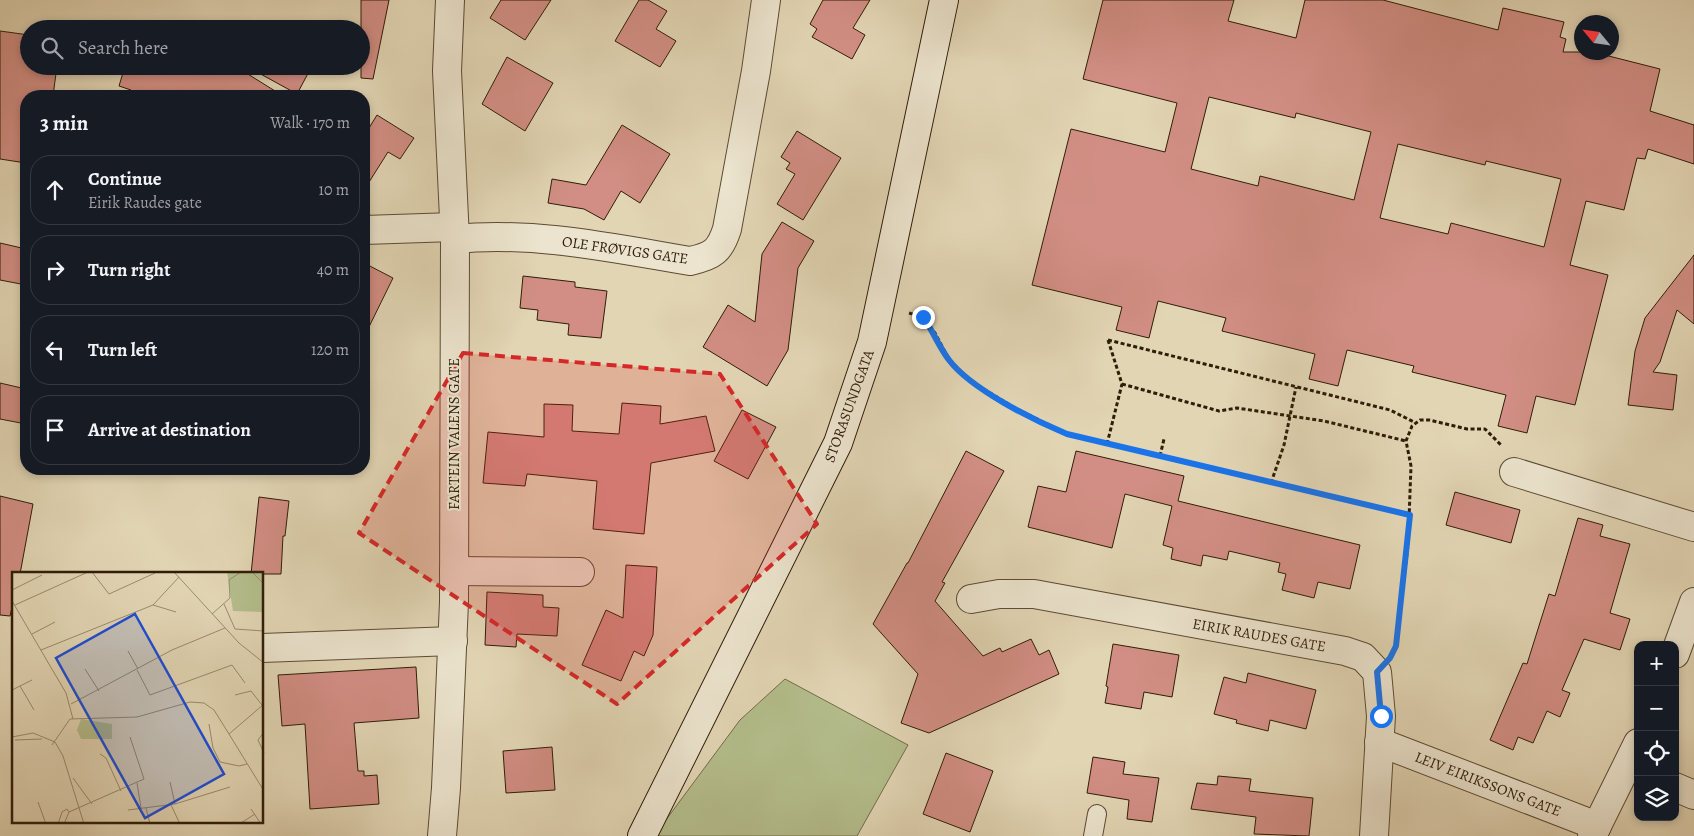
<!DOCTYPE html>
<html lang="en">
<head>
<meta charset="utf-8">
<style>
	body { margin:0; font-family:Alegreya,serif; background:#20242c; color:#f1f3f6 }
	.controls { position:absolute; right:15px; bottom:15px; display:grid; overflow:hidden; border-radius:10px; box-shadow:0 2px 8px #0003 }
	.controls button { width:45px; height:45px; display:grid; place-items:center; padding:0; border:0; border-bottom:1px solid #363941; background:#171b24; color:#f1f3f6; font:25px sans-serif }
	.compass { position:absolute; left:1574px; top:15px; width:45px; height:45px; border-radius:50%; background:#171b24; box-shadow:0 2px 8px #0003; rotate:299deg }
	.stop { position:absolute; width:15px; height:15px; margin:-11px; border:4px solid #1a73e8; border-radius:50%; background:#fff }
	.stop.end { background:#1a73e8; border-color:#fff; box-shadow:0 1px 5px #0008 }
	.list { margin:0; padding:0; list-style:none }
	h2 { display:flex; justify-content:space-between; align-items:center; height:65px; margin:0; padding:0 20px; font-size:21px }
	h2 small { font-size:16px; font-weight:400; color:#9ea1a6 }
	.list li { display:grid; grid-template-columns:32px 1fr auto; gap:15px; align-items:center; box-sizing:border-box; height:70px; margin:0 10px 10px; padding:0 10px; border:1px solid #363941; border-radius:20px }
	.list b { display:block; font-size:19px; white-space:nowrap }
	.list p { margin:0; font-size:16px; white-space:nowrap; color:#9ea1a6 }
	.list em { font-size:16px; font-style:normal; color:#9ea1a6 }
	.icon { flex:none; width:28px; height:28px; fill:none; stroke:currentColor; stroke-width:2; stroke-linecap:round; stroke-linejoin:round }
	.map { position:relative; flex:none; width:1694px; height:836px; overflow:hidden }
	.search { position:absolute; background:#171b24; box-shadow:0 2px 8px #0003; left:20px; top:20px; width:350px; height:55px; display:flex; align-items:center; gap:12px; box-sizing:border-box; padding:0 18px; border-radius:28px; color:#9ea1a6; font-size:19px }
	.panel { position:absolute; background:#171b24; box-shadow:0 2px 8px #0003; left:20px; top:90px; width:350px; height:385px; border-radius:20px }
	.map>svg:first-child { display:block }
</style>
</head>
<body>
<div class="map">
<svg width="1694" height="836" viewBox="0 0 1694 836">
	<rect width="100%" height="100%" fill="#e2d5b4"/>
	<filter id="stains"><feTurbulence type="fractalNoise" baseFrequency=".004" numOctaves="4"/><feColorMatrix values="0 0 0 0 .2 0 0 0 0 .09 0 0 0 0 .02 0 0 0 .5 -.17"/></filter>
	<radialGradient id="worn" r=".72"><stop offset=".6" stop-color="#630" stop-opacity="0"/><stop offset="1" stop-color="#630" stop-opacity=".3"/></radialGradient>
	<polygon fill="#b4bd8c" stroke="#726d4a" points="785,679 908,745 857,836 654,836 740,720"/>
	<g fill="#d28e84" stroke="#2f1d08" fill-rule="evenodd">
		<polygon points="361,0 389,0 373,79 361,78"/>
		<polygon points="501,0 551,0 525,40 490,18"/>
		<polygon points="639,0 648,0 667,11 656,29 676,41 660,67 615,41"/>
		<polygon points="823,0 870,0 853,28 865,35 852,59 812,37 817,29 810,24"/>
		<path d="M1103,0H1234L1228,21L1296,38L1305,0H1383L1498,30L1503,8L1564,22L1560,37L1566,39L1563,52H1593L1660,69L1650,111L1694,125V164L1648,149L1645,159L1637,158L1624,210L1586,201L1570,265L1608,275L1575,405L1536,396L1527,433L1498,426L1506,395L1412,372L1414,366L1347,350L1338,386L1309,379L1315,354L1222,331L1226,318L1158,301L1149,338L1116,330L1122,307L1032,285L1071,129L1165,152L1177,103L1083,79ZM1209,97L1295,118L1296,113L1371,132L1354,200L1260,176L1258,186L1191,169ZM1398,144L1485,165L1486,161L1561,179L1544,247L1451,223L1448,234L1380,218Z"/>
		<polygon points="0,31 29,35 29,66 57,66 53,96 26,96 26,163 0,159"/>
		<polygon points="507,57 553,83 525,131 482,104"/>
		<polygon points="125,66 235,66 283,96 129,96 131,90 119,86"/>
		<polygon points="246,66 312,66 297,94"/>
		<polygon points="377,115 414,138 400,159 388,152 364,190 364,136"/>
		<polygon points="622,125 670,154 640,203 621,191 604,220 584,209 548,203 552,179 586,185"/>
		<polygon points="797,131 841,158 803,220 777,204 795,174 786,169 790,163 781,157"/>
		<polygon points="782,222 814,241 798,268 788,350 767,386 703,347 728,305 755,322 762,254"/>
		<polygon points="0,243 26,249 26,285 0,280"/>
		<polygon points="1694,255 1694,324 1677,310 1660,362 1653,372 1677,375 1673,410 1628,405 1635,351 1645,318"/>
		<polygon points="364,263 393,278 364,337"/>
		<polygon points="523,276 575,282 575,287 607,291 601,338 568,335 569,324 537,320 538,310 520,308"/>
		<polygon points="0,383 26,389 26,424 0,419"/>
		<polygon points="622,403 661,406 660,424 706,416 715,451 651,463 644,534 593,529 597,481 527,474 525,486 483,483 488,432 544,437 544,404 573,405 572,431 619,434"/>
		<polygon points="742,410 776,427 748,479 714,461"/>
		<polygon points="966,451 1004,471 942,582 945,583 935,601 983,656 1000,648 1002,652 1031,639 1039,655 1049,650 1059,674 929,733 901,723 918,674 873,624 907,563 908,563"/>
		<polygon points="1076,451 1184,476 1178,501 1360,545 1350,589 1318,582 1314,598 1282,590 1286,574 1278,572 1280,563 1229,551 1227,560 1203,555 1201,566 1171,559 1173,548 1163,545 1172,506 1125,494 1112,548 1028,527 1038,486 1066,492"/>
		<polygon points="1455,492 1520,510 1511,543 1446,525"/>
		<polygon points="0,496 33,504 20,574 14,574 14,599 10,616 0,615"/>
		<polygon points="259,497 289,501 285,536 283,536 281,574 251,574"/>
		<polygon points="1578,518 1603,525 1600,536 1630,544 1610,613 1630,619 1620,650 1584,639 1562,690 1570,693 1560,717 1547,711 1533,743 1518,737 1513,750 1490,740 1523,663 1527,664 1549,594 1555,596"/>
		<polygon points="626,565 657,567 653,635 644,656 634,651 621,681 582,665 606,610 623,618"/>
		<polygon points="487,592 543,595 543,607 559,608 557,636 517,634 516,647 485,645"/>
		<polygon points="1113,644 1179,655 1172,697 1144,692 1141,709 1105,703 1108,687 1106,686"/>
		<polygon points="416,667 419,718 354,723 358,771 364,771 364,776 377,775 379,804 310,809 305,724 282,726 278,675"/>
		<polygon points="1248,673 1316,690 1306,729 1270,720 1268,731 1236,723 1237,720 1214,714 1224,677 1246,683"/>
		<polygon points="552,747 555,790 506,793 503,751"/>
		<polygon points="946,753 993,771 970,832 923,814"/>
		<polygon points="1093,757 1125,762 1123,774 1159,778 1152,822 1127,819 1129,800 1087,793"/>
		<polygon points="1218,776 1251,779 1249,791 1313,798 1309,836 1254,834 1256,817 1191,809 1197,783 1217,785"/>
	</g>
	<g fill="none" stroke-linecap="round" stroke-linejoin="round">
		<g stroke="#5c4b33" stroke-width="20">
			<polyline id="lane" points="1093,836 1097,814"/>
		</g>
		<g stroke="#5c4b33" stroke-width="30">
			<g id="street">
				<polyline points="364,230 454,227"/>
				<path d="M455,239C534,231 612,248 690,261C713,256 720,251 727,229L756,71L766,0"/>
				<polyline points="1514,472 1694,527"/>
				<polyline points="454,571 580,572"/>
				<polyline points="971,599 999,594 1034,594 1345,651 1363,657 1377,672 1381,716 1374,836"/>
				<polyline points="262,648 453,641"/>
				<polyline points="1675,654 1694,602"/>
				<polyline points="1379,742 1597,826"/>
				<polyline points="1675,787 1694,795"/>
				<polyline points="442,836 446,788 454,602 455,239 447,71 450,0"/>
				<polyline points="1592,836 1638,743"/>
			</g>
		</g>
		<g stroke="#2f1d08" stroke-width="30">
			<polyline id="secondary" points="642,836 838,443 872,342 944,0"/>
		</g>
		<g stroke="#2f1d08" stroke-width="3" stroke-dasharray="4 2.5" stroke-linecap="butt">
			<polyline points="909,313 923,317 935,333 950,361 972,382 1015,408 1067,434 1410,515"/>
			<polyline points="1108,340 1390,410 1414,422"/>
			<polyline points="1122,384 1219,411 1237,408 1324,421 1406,441"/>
			<polyline points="1107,444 1122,384 1108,340"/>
			<polyline points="1160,456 1164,439"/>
			<polyline points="1271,483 1284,445 1296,387"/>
			<polyline points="1396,648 1408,545 1411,466 1406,441 1412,426 1420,420 1429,420 1467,429 1485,429 1501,445"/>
		</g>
		<use href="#lane" stroke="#ece4ce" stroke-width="18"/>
		<use href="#street" stroke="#ece4ce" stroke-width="28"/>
		<use href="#secondary" stroke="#ece4ce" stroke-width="28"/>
	</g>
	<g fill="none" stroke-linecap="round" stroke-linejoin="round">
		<path stroke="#1a73e8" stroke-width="6" d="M923,317C933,331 939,347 949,360C971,389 1033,420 1067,434L1410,515L1396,646L1390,658L1377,672L1381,716"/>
	</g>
	<path fill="#d62828" fill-opacity="0.2" stroke="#d62828" stroke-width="4" stroke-dasharray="10 6" stroke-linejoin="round" d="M463,353L720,374L817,524L617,704L359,533Z"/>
	<g text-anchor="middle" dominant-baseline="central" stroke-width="4" stroke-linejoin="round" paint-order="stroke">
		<g font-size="15" fill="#2f1d08" stroke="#ece4ce">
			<text transform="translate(625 250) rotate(8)">OLE FRØVIGS GATE</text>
			<text transform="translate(849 406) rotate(-70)">STORASUNDGATA</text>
			<text transform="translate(454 434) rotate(-90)">FARTEIN VALENS GATE</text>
			<text transform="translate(1259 635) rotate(10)">EIRIK RAUDES GATE</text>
			<text transform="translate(1488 784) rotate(21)">LEIV EIRIKSSONS GATE</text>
		</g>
	</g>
	<g transform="translate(12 572)">
		<rect width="251" height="251" fill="#e2d5b4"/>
		<path d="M215,0H251V40L221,39ZM69,147L100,152V167H69L65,158Z" fill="#b4bd8c"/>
		<path fill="none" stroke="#9a8b6f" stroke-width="1" d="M80,0L97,22L143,1M162,0L227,71L252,91M240,0L252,12M0,18L30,3M0,29L54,121L61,147M212,32L223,57L252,59M3,33L76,0M141,33L167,5M141,33L164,40M200,42L218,26L217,8L229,0M20,62L43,50M29,78L141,33M116,79L126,97M73,97L87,119M125,98L138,123L220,93L233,111M8,114L22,138M0,118L20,108M223,123L239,119L250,133M59,132L160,78L213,56M197,152L201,176L208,190L227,194L235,192M252,160L246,168L252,181M217,162L252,219M0,165L21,161L43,170L51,184L72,252M3,168L30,167M40,173L58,147L125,145L178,130L192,131L202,138L217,162L252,132M88,182L94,186L109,219M61,206L80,232M158,210L163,232M125,211L129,236M26,230L34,252M159,233L168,252M134,236L138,252M239,237L249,252M116,238L163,232L218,215M229,251L243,242M46,252L50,240L55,237L57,240M52,252L57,240L132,207L118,165"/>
		<path fill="#1d4ed8" fill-opacity="0.15" stroke="#1d4ed8" stroke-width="2.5" d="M123,42L212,202L133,246L44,86Z"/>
		<rect width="251" height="251" fill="none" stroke="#2f1d08" stroke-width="2.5"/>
	</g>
	<rect width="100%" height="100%" filter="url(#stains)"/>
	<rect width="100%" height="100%" fill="url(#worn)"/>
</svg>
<div class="controls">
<button>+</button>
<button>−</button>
<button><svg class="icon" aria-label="locate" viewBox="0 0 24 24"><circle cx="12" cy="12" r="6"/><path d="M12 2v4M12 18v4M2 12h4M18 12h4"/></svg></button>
<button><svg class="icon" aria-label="layers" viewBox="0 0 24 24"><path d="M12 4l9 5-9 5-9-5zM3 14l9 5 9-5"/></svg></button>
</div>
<svg class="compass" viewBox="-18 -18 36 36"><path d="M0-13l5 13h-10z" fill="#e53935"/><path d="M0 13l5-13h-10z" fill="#9ea1a6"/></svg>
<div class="stop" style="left:1381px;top:716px"></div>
<div class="stop end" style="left:923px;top:317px"></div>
<div class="search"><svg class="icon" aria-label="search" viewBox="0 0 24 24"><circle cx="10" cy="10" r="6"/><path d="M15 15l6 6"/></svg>Search here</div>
<section class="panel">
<h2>3 min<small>Walk · 170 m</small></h2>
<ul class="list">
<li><svg class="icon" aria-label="ahead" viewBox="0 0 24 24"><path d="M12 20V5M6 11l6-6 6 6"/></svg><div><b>Continue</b><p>Eirik Raudes gate</p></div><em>10 m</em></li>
<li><svg class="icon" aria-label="right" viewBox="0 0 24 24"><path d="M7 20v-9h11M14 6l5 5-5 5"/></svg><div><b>Turn right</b></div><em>40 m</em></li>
<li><svg class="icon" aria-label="left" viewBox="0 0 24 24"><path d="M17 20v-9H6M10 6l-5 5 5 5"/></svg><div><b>Turn left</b></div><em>120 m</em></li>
<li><svg class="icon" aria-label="arrive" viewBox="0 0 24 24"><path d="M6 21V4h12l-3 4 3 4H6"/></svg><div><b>Arrive at destination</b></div></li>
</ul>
</section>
</div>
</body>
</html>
